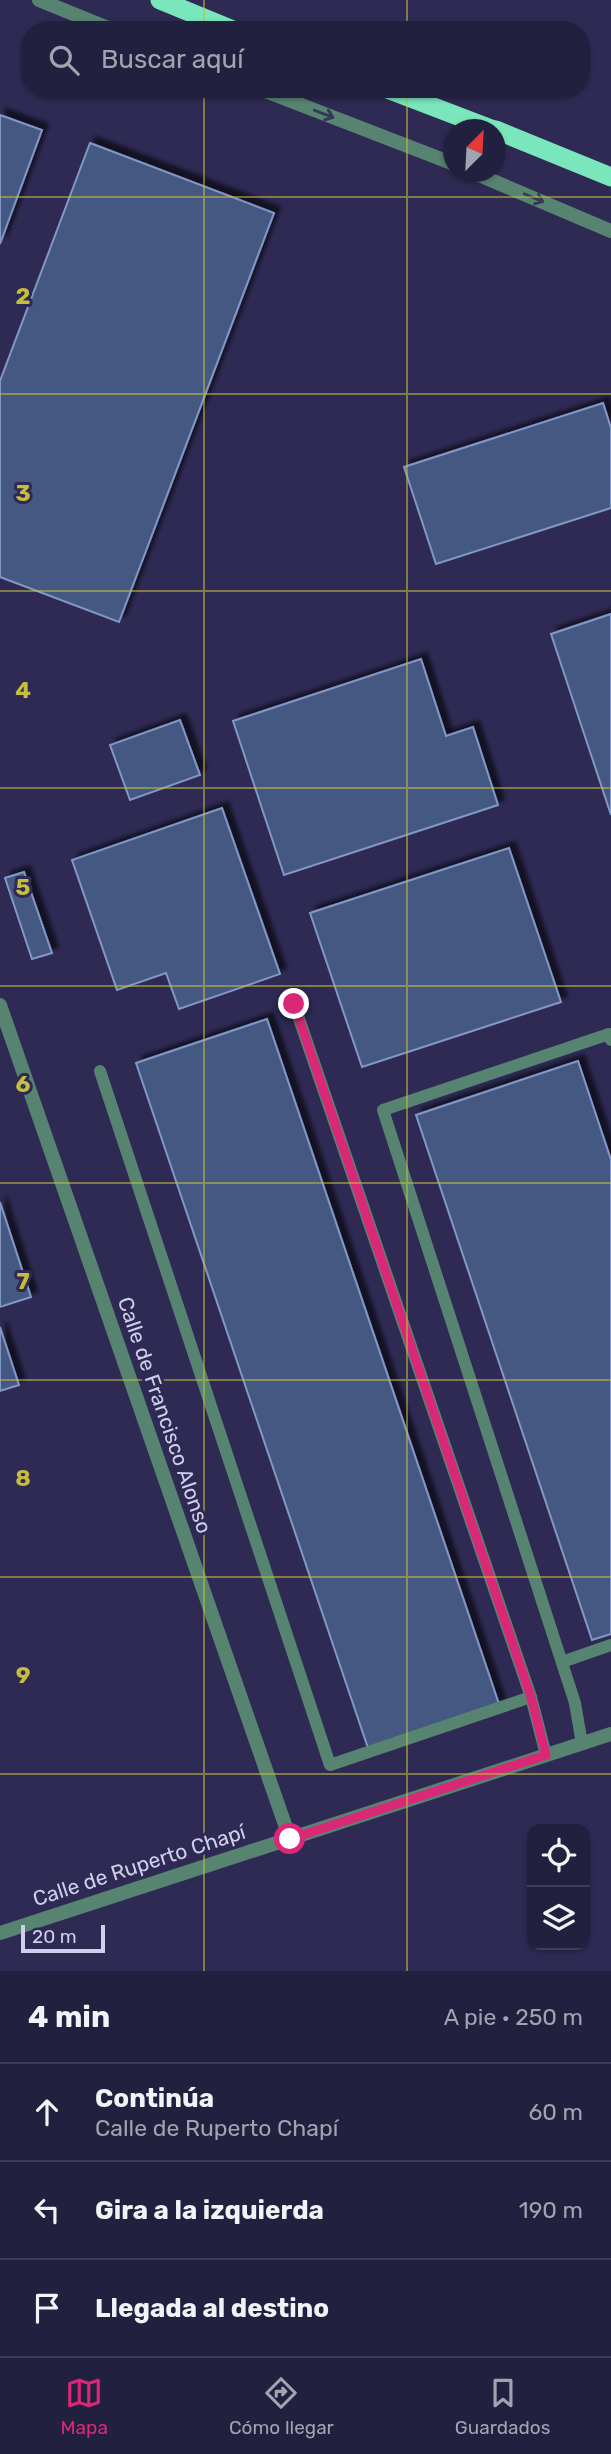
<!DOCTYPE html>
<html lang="es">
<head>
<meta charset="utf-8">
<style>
	body { margin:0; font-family:Rubik,sans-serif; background:#2e2d4a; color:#f1f3f6 }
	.controls { position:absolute; right:21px; bottom:21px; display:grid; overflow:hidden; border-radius:14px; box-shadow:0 2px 5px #0004 }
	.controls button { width:63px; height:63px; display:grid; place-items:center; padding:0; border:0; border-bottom:2px solid #3f3e59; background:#22203f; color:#f1f3f6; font:35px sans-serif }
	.compass { position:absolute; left:443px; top:119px; width:63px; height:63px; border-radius:50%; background:#22203f; box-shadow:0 2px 5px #0004; rotate:24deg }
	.scale { position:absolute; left:21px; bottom:18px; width:84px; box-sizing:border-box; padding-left:7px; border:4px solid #cfcfea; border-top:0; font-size:19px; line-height:24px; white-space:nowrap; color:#cfcfea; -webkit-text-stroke:5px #2e2a54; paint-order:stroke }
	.stop { position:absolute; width:21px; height:21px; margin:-16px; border:5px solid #db2777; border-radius:50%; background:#fff }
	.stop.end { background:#db2777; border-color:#fff; box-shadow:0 2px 7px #0008 }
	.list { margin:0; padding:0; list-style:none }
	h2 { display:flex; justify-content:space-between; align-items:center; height:91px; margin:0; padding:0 28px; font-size:30px }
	h2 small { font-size:23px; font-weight:400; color:#a2a3b0 }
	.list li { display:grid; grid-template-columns:46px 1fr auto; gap:21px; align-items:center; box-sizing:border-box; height:98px; padding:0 28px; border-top:2px solid #3f3e59 }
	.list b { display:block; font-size:26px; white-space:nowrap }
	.list p { margin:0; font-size:23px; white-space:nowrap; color:#a2a3b0 }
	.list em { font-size:23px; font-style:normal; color:#a2a3b0 }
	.icon { flex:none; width:38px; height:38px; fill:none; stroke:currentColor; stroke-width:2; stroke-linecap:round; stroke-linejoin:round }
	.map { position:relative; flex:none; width:611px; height:1971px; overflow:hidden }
	.search { position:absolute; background:#22203f; box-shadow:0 2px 5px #0004; left:21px; right:21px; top:21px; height:77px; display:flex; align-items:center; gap:18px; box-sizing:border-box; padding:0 24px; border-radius:28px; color:#a2a3b0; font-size:26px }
	.sheet { height:385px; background:#22203f }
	nav { display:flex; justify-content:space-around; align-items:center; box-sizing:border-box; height:98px; border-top:2px solid #3f3e59; background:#22203f; font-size:19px; color:#a2a3b0 }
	nav a { display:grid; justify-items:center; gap:4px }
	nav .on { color:#db2777 }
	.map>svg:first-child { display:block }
</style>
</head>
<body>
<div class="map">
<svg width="611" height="1971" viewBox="0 0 611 1971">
	<defs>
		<filter id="shadow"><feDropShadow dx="6" dy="-6" stdDeviation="2" flood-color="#0009"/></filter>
	</defs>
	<rect width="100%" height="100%" fill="#2e2a54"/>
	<g fill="#455882" stroke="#8297c6" stroke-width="2" filter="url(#shadow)">
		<polygon points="0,115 42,130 0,244"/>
		<polygon points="90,143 274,213 119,622 0,577 0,381"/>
		<polygon points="603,403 611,428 611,508 436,564 404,467"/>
		<polygon points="611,614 611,815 551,634"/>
		<polygon points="421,659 446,736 473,727 498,805 284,875 233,721"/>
		<polygon points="180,720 200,775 130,800 110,745"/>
		<polygon points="222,808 280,974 179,1009 166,973 117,990 72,860"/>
		<polygon points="509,848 561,1002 362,1067 310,913"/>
		<polygon points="24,872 52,953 32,959 5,878"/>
		<polygon points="267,1019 499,1704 368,1748 136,1063"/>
		<polygon points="578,1061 611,1160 611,1634 592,1640 416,1115"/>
		<polygon points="0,1202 31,1297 0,1307"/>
		<polygon points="0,1327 19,1385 0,1391"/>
	</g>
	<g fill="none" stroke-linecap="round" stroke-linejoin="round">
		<g stroke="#578471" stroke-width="12">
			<polyline points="294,1004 531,1697 546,1755"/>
			<polyline points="100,1071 330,1765 531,1697"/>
			<polyline points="562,1662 611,1645"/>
			<polyline points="582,1744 575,1703 383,1110 609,1034 611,1040"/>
		</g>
		<g stroke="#578471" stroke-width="14">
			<polyline points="0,1005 290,1839"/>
			<polyline points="0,1933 611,1734"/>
		</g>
		<g stroke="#578471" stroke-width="14">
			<polyline points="39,0 113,30"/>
			<polyline points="260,89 454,164"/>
			<polyline points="472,172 611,231"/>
		</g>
		<g stroke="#7ae6bc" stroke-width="19">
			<polyline points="160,0 233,30"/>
			<polyline points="387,89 494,130"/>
			<polyline points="496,130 611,177"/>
		</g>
	</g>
	<defs><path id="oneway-shaft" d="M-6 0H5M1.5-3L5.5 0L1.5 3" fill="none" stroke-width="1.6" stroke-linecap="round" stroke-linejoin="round" transform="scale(1.75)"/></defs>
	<g stroke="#343858">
		<use href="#oneway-shaft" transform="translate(324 114) rotate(21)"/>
		<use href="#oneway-shaft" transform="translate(534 198) rotate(23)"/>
	</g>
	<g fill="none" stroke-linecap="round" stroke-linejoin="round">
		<polyline stroke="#db2777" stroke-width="9" points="290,1839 546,1755 531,1697 294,1004"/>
	</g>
	<path fill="none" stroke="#c4bd3e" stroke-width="2" stroke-opacity="0.55" d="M204,0V30M407,0V30M204,89V1971M407,89V1971M0,197H611M0,394H611M0,591H611M0,788H611M0,986H611M0,1183H611M0,1380H611M0,1577H611M0,1774H611"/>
	<g text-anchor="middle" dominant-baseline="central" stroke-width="6" stroke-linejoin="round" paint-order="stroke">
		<g font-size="21" fill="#cfcfea" stroke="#2e2a54">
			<text transform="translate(165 1415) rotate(71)">Calle de Francisco Alonso</text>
			<text transform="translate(139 1865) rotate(-18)">Calle de Ruperto Chapí</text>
		</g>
	</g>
	<g font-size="23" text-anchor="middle" font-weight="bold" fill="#c4bd3e" stroke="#2e2a54" stroke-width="6" stroke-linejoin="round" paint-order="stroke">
		<text x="23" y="304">2</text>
		<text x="23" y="501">3</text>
		<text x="23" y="698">4</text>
		<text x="23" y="895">5</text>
		<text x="23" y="1092">6</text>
		<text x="23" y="1289">7</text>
		<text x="23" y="1486">8</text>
		<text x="23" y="1683">9</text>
	</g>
</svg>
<div class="controls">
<button><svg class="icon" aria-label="locate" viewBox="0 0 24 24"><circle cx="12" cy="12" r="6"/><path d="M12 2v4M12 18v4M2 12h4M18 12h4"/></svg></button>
<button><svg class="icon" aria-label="layers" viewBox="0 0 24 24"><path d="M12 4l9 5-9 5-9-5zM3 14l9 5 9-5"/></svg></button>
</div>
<svg class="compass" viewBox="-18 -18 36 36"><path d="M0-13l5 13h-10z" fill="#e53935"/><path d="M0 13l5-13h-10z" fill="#a2a3b0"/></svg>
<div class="scale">20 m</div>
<div class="stop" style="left:290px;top:1839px"></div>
<div class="stop end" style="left:294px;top:1004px"></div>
<div class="search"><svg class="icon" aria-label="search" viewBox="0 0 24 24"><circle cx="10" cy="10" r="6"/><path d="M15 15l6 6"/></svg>Buscar aquí</div>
</div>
<section class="sheet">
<h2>4 min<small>A pie · 250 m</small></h2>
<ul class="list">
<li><svg class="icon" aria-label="ahead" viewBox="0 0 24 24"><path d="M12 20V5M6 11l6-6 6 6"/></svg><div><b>Continúa</b><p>Calle de Ruperto Chapí</p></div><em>60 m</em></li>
<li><svg class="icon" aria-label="left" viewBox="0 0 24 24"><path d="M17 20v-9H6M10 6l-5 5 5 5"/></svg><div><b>Gira a la izquierda</b></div><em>190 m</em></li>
<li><svg class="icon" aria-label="arrive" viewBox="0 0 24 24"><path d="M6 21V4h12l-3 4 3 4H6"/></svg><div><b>Llegada al destino</b></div></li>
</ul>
</section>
<nav>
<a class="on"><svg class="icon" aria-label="map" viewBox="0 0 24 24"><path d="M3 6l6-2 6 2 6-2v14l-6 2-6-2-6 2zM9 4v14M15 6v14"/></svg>Mapa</a>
<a><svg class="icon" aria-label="directions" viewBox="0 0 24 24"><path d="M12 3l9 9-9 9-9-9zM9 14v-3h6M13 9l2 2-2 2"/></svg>Cómo llegar</a>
<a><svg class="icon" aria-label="saved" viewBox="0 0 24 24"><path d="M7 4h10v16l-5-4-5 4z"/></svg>Guardados</a>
</nav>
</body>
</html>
